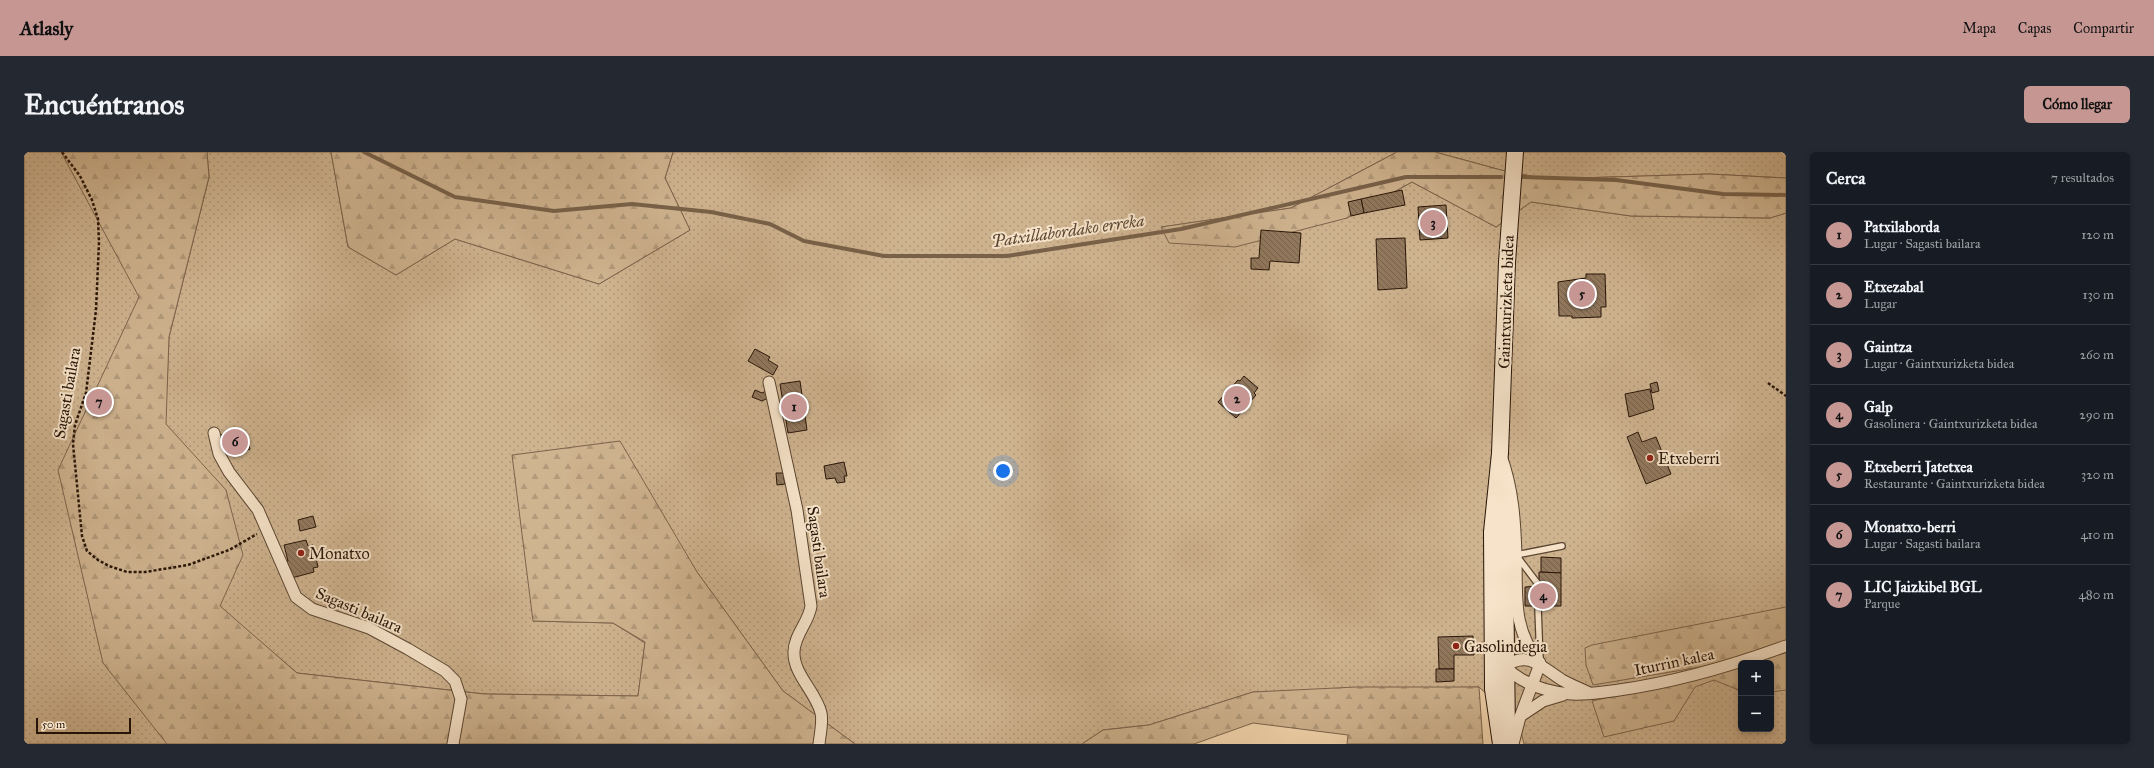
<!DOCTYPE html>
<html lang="es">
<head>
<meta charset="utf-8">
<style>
	body { margin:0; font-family:"IM FELL Great Primer",serif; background:#242831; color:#f1f3f6 }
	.controls { position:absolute; right:12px; bottom:12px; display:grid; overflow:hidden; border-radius:6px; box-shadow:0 2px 6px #0003 }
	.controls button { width:36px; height:36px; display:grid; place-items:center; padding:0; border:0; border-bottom:1px solid #363941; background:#171b24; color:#f1f3f6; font:20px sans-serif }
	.scale { position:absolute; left:12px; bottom:10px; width:95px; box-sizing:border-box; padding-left:4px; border:2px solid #281508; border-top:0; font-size:11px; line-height:14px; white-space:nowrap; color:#281508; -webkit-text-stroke:3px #f6e3c9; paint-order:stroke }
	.you { position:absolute; left:979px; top:319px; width:14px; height:14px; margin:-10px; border:3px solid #fff; border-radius:50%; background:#1a73e8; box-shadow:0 0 0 6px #1a73e833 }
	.badge { display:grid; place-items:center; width:26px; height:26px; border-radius:50%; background:#c59692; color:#111; font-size:13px; font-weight:700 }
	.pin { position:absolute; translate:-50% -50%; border:2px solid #fff; box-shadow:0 1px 4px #0006 }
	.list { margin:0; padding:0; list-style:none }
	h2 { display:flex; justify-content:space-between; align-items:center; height:52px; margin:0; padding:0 16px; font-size:17px }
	h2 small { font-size:13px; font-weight:400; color:#9ea1a6 }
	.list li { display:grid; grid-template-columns:26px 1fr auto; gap:12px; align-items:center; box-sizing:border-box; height:60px; padding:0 16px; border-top:1px solid #363941 }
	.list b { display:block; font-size:15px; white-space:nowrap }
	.list p { margin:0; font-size:13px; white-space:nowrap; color:#9ea1a6 }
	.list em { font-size:13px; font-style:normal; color:#9ea1a6 }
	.map { position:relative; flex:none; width:1762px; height:592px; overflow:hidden; border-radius:6px }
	header { display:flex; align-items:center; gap:24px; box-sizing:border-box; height:56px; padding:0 20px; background:#c59692; color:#111 }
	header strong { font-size:19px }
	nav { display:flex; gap:22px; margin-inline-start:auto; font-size:14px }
	.intro { display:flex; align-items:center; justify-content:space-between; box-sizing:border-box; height:96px; padding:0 24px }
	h1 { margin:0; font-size:28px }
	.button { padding:10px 18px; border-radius:6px; background:#c59692; color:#111; font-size:14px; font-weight:700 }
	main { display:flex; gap:24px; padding:0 24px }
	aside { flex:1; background:#171b24; border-radius:6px; box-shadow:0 2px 6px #0003 }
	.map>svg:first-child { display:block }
</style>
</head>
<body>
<header>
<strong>Atlasly</strong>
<nav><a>Mapa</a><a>Capas</a><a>Compartir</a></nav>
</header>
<div class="intro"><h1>Encuéntranos</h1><a class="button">Cómo llegar</a></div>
<main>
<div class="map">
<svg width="1762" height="592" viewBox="0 0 1762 592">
	<defs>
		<pattern id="grass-dots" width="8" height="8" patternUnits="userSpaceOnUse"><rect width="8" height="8" fill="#cfb490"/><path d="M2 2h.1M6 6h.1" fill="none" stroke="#b29a7b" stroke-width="1.8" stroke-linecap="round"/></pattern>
		<pattern id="forest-firs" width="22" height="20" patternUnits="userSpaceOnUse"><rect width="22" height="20" fill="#cfb490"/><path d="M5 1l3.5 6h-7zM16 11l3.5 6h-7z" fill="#b29a7b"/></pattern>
		<pattern id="building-back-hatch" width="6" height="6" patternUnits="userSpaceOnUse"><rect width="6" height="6" fill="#91785d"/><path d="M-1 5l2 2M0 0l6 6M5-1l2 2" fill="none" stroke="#76614b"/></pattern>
	</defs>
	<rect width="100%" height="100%" fill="#f1d4ac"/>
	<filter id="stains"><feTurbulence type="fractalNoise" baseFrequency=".005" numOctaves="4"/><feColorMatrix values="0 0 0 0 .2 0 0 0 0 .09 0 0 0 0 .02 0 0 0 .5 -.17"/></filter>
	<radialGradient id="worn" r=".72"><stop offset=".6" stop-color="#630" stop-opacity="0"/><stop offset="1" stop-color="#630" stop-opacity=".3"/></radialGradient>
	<g fill="url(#grass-dots)" stroke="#7c644c" fill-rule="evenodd">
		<path d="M0,0H114L115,145L143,235L145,185L185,25L183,0H307L324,95L372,123L431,87L575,132L666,78L641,26L649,0H1373L1267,56L1138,75L1323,66L1388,30L1472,75L1507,50L1607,64L1746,66L1762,61V592H1500L1495,572L1455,535L1229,540L1125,573L1079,578L1058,592H831L759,539L673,420L509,469L589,471L621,491L614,544L461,542L273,521L202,460L177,592H0ZM1717,511H1747V577H1717Z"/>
		<polygon points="1411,0 1762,0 1762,26 1685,22 1521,27 1477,18"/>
	</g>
	<g fill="url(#forest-firs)" stroke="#7c644c">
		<polygon points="37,0 183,0 185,25 145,185 142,272 202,338 219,403 196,454 273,521 460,542 614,544 621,490 589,471 509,469 488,303 596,289 673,420 759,539 831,592 143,592 79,511 34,318 115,145"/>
		<polygon points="307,0 649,0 641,26 666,78 575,132 431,87 372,123 324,95"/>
		<polygon points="1373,0 1411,0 1477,18 1521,27 1685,22 1762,26 1762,61 1746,66 1607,64 1507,50 1472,75 1388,30 1323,66 1211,95 1145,91 1137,75 1267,56"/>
		<polygon points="1762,455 1762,490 1706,510 1569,533 1562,513 1561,496 1568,493"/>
		<polygon points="1762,499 1762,538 1747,540 1747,511 1729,511"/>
		<polygon points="1717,515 1717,539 1690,528 1671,535 1650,569 1580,585 1568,549"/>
		<polygon points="1332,535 1455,535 1459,592 1323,592 1324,583 1229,571 1170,592 1058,592 1079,578 1125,573 1229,540"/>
	</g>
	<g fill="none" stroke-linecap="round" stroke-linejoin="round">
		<g stroke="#786149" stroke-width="4">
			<polyline points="340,0 431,45 530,59 608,52 687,60 746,72 780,89 860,104 983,104 1157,77 1382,25 1477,25"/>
			<polyline points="1499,25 1592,28 1699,42 1762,43"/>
		</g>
	</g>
	<g fill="url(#building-back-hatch)" stroke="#281508">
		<polygon points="1378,38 1381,53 1340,61 1337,47"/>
		<polygon points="1337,47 1340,61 1327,64 1324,50"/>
		<polygon points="1422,53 1424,86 1396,88 1394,55"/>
		<polygon points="1237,78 1277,81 1275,111 1246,109 1245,118 1227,117 1227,106 1235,106"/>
		<polygon points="1381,86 1383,136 1354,138 1352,87"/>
		<polygon points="1562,122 1581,122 1582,155 1577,155 1577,165 1548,166 1548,164 1535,164 1534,130 1562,126"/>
		<polygon points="731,197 746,205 744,208 754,214 749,223 724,209"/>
		<polygon points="1220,224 1234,236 1230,241 1232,243 1212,266 1194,250 1214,228 1216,229"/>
		<polygon points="776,229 783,278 764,281 756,232"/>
		<polygon points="1633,230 1635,239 1628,241 1626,232"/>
		<polygon points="1626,237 1630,257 1605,265 1601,242"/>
		<polygon points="731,238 738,241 742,239 744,246 738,249 728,245"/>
		<polygon points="216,278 218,281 220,280 226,297 210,303 208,297 202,300 196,283"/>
		<polygon points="1614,280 1618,290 1632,285 1647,322 1622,332 1603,285"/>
		<polygon points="820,310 823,324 820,324 821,330 813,331 811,326 802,327 800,314"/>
		<polygon points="752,321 759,321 761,332 753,333"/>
		<polygon points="289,364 292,375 276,379 274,368"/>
		<polygon points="282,388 284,394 289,393 294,415 289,416 290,420 264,427 259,410 264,409 260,393"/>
		<polygon points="1517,405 1537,406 1537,421 1517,420"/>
		<polygon points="1515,420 1537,421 1537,454 1501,454 1501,435 1515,434"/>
		<polygon points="1449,484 1450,503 1430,503 1430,517 1415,517 1414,485"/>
		<polygon points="1412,517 1430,517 1430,529 1412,530"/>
	</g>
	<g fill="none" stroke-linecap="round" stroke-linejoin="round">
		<g stroke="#5a4531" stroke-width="8">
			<g id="lane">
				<polyline points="1514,432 1492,403 1538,394"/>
				<polyline points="1514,456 1516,508"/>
			</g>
		</g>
		<g stroke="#5a4531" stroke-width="13">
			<g id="street">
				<path d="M745,230L773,358L787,454C785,470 770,483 770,500C769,522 792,540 797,561C799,570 796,583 795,592"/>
				<polyline points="190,281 195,302 205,320 234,358 272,445 288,457 345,476 384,497 421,519 431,529 437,547 429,592"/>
				<path d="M1477,304C1489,337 1491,369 1492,404C1493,444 1488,477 1516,511"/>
				<path d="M1566,541C1557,537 1547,533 1538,528C1519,516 1503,497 1481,515C1499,532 1522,540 1547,542C1563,543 1580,540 1595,538C1653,530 1707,514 1762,494"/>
				<polyline points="1498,563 1519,549 1539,543"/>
				<polyline points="1489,592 1496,565 1516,512"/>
			</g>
		</g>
		<g stroke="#281508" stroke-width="18">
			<g id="secondary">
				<polyline points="1480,339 1483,581"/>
				<polyline points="1477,592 1469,537 1468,380 1476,301 1483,110 1491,0"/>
			</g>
		</g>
		<g stroke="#281508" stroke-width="2.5" stroke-dasharray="3 2" stroke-linecap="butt">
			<polyline points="38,0 56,24 68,48 74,67 75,90 72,158 62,241 51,273 49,292 58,384 63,399 74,408 85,414 103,420 121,420 164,413 205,398 233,382"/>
			<polyline points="1744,231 1762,244"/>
		</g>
		<use href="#lane" stroke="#f6e3c9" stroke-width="5.5"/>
		<use href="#street" stroke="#f6e3c9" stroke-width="11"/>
		<use href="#secondary" stroke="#f6e3c9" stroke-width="16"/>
	</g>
	<g fill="#8f2418" stroke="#f6e3c9" stroke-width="1.5">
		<circle cx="1626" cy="306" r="4"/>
		<circle cx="277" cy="401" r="4"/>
		<circle cx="1432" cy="494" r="4"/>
	</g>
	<g text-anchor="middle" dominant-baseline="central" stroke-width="4" stroke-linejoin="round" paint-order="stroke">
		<g font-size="16" fill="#281508" stroke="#f6e3c9">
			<text transform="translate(1482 150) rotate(-88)">Gaintxurizketa bidea</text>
			<text transform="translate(43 241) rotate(-80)">Sagasti bailara</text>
			<text transform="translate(795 400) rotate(82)">Sagasti bailara</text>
			<text transform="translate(335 458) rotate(23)">Sagasti bailara</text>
			<text transform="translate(1650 510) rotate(-12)">Iturrin kalea</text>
		</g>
		<g font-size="16" fill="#281508" stroke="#f6e3c9" text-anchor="start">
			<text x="1634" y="306">Etxeberri</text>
			<text x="285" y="401">Monatxo</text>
			<text x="1440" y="494">Gasolindegia</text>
		</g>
		<g font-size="17" font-style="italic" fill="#5d4733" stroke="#f6e3c9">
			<text transform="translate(1044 79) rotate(-8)">Patxillabordako erreka</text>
		</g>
	</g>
	<rect width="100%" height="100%" filter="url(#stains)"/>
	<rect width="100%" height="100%" fill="url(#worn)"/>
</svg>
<div class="controls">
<button>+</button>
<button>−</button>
</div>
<div class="scale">50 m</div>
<div class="you"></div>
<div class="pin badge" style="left:770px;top:255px">1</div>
<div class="pin badge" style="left:1213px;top:247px">2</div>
<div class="pin badge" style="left:1409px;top:71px">3</div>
<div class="pin badge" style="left:1519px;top:444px">4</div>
<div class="pin badge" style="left:1558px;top:142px">5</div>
<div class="pin badge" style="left:211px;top:290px">6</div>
<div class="pin badge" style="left:75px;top:250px">7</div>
</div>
<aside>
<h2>Cerca<small>7 resultados</small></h2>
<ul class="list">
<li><span class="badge">1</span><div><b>Patxilaborda</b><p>Lugar · Sagasti bailara</p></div><em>120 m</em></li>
<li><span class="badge">2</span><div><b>Etxezabal</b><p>Lugar</p></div><em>130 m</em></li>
<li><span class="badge">3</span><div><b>Gaintza</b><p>Lugar · Gaintxurizketa bidea</p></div><em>260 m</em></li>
<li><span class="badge">4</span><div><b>Galp</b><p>Gasolinera · Gaintxurizketa bidea</p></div><em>290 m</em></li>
<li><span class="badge">5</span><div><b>Etxeberri Jatetxea</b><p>Restaurante · Gaintxurizketa bidea</p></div><em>320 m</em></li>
<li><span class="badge">6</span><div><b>Monatxo-berri</b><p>Lugar · Sagasti bailara</p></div><em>410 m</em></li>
<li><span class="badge">7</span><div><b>LIC Jaizkibel BGL</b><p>Parque</p></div><em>480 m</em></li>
</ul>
</aside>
</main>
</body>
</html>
